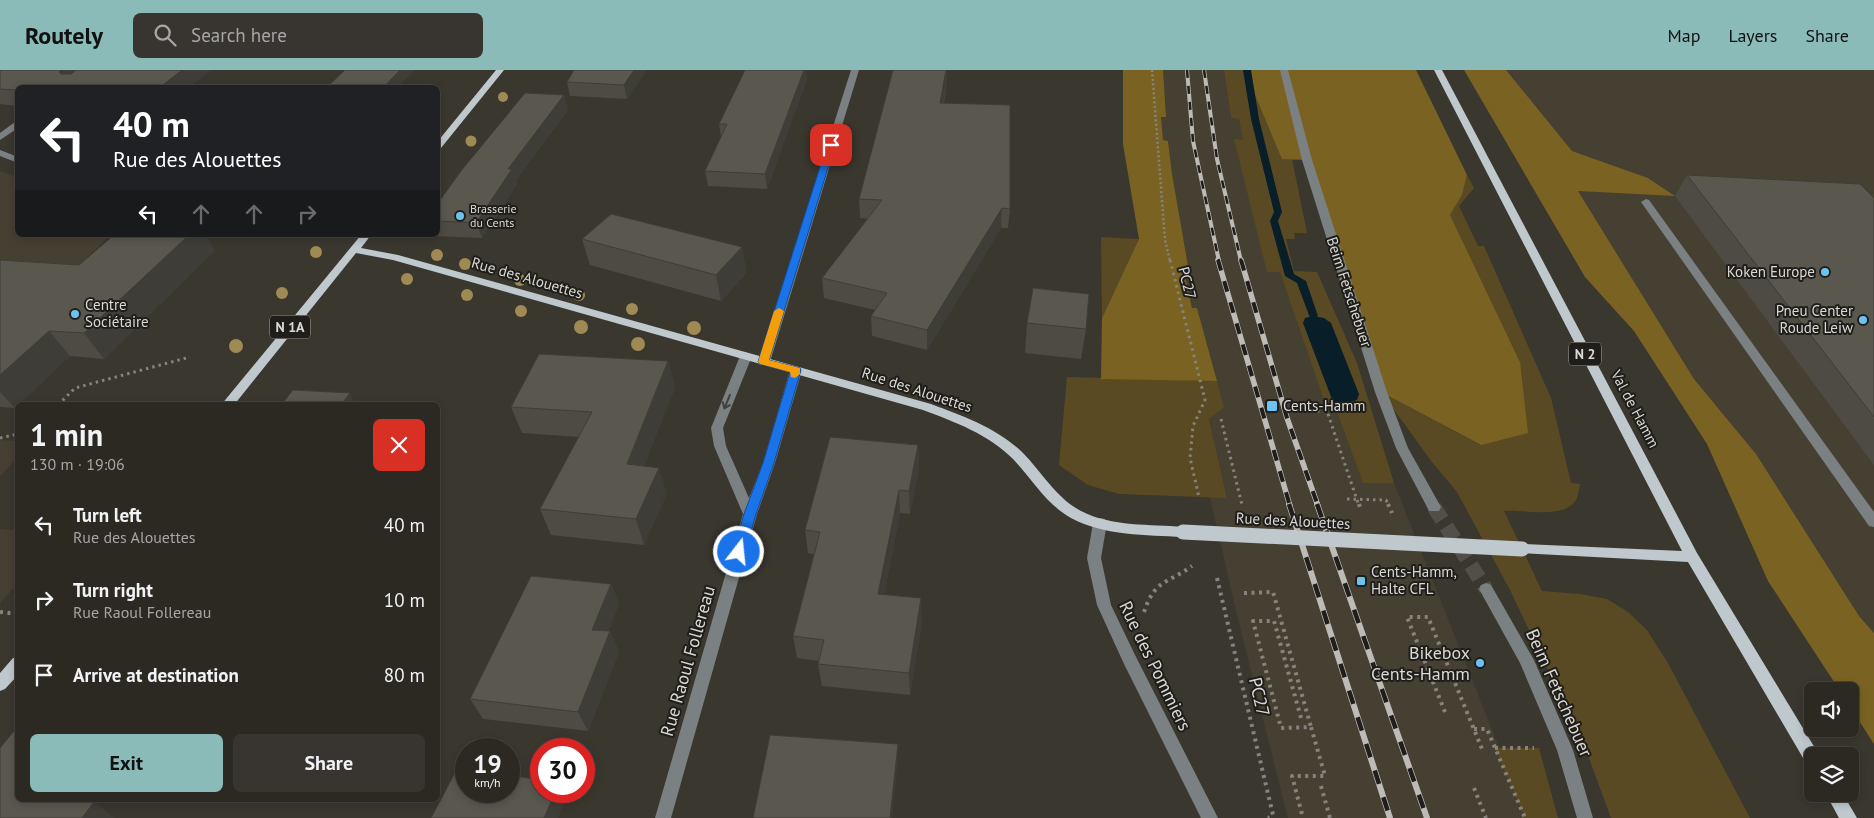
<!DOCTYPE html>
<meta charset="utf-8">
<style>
:root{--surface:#2c2923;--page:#383530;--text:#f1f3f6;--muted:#a6a6a6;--line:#484541;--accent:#8bbbb9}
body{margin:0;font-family:"PT Sans",sans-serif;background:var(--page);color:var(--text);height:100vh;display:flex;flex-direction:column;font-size:19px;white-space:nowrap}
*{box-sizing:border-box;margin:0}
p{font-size:16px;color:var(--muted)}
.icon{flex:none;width:28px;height:28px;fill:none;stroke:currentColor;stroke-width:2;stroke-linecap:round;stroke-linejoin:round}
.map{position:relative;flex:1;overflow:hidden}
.sheet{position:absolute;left:15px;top:332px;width:425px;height:400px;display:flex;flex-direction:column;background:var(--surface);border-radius:8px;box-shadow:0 2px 8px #0003,0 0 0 1px var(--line)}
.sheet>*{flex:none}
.guide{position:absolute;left:15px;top:15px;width:425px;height:152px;border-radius:8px;box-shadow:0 2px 8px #0003,0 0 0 1px var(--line);background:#202124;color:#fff;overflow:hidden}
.controls{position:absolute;left:1804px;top:612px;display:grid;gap:10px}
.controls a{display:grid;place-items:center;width:55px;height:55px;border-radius:8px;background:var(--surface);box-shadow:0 2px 8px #0003,0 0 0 1px var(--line);font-size:25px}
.speed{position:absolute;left:455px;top:668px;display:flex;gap:10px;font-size:25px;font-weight:700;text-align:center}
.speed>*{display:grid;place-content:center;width:65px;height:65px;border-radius:50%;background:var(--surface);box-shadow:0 2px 8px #0003,0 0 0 1px var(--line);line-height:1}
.speed small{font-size:12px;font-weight:400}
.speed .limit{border:8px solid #d22;background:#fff;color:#111}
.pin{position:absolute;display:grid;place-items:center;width:42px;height:42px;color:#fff;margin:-21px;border-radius:10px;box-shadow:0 2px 8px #0006}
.me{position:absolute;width:55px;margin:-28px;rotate:16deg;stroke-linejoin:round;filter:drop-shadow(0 0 4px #0008)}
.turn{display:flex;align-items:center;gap:18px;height:105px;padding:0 15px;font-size:22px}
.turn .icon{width:65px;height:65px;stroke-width:2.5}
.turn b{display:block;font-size:35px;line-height:42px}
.lanes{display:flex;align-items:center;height:48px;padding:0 15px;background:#0003;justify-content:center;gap:25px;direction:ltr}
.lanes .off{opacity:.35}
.round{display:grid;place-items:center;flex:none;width:52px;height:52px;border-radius:8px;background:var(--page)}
.summary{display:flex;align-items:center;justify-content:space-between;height:85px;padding:0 15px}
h1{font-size:30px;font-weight:700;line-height:38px}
.primary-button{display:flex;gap:10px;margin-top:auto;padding:10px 15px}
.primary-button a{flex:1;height:58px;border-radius:8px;background:var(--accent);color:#111;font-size:20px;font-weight:700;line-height:58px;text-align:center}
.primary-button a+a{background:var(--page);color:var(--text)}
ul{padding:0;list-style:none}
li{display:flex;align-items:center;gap:15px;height:75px;padding:0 15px}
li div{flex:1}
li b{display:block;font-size:19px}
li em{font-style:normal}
header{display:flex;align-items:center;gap:30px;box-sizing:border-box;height:70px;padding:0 25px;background:var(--accent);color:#111}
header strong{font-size:24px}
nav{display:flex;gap:28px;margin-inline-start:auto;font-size:18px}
.search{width:350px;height:45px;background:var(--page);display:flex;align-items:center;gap:12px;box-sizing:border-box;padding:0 18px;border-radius:8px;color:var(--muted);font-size:19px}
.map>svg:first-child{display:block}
</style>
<header>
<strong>Routely</strong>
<div class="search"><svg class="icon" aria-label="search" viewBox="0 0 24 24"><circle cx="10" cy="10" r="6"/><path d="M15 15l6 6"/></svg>Search here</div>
<nav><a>Map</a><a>Layers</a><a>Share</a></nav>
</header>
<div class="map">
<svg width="1874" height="748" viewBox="0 0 1874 748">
<rect width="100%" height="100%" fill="#3a372f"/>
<path fill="#464032" d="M 1163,0 L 1224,0 L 1231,48 L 1239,49 L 1243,70 L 1235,70 L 1326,335 L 1335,336 L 1363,412 L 1394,413 L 1527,748 L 1288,748 L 1235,536 L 1210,427 L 1227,427 L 1209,349 L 1224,336 L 1197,238 L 1192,238 L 1184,202 L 1188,202 L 1172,104 L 1168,71 L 1163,70 L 1161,47 L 1166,47 Z
M 1506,0 L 1874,0 L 1874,563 L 1859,546 L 1756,384 L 1694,309 L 1578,121 L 1674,125 L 1648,108 L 1572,81 Z
M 0,101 L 17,107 L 18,165 L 110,165 L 57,217 L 0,214 Z
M 0,370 L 17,371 L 18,387 L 0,406 Z
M 0,459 L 17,460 L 18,513 L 0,533 Z"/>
<path fill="#5a4a23" d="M 1224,0 L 1247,0 L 1249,11 L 1282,88 L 1292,89 L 1307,163 L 1294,163 L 1295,169 L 1286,169 L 1294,201 L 1317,202 L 1357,293 L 1394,413 L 1363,413 L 1335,336 L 1326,336 L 1280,202 L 1267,202 L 1234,69 L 1243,70 L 1239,49 L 1231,48 Z
M 1467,105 L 1474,118 L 1459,136 L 1478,176 L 1484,176 L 1551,328 L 1571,413 L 1580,414 C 1579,419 1578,426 1576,430 C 1563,450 1524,439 1504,441 L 1542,521 L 1580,524 L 1607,529 L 1628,542 L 1647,560 L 1669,595 L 1750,748 L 1611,748 L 1586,680 L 1510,520 L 1457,422 L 1432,392 L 1381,322 L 1480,375 L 1520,292 L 1450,145 L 1462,125 Z
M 1101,167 L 1139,169 L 1102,248 Z
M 1067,307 L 1217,311 L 1224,337 L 1209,349 L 1227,428 L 1119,424 L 1088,415 L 1059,395 Z
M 1495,678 L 1539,678 L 1558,748 L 1525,748 Z"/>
<path fill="#7a6322" d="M 1123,0 L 1163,0 L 1166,47 L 1161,47 L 1163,70 L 1168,71 L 1172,104 L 1189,202 L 1184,202 L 1192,238 L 1197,238 L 1217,311 L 1101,309 L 1102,248 L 1139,169 L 1123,74 Z
M 1247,0 L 1416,0 L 1467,105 L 1462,125 L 1450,145 L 1520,292 L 1528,363 L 1481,375 L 1381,322 L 1307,90 L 1282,89 L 1249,11 Z
M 1464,0 L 1506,0 L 1572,81 L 1648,108 L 1675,126 L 1578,121 L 1694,309 L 1756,384 L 1859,546 L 1874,563 L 1874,674 L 1850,637 L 1850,621 L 1840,621 L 1768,511 L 1707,374 L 1634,261 L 1585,207 Z"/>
<path fill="#081e29" d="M 1313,246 L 1324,248 L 1331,253 L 1359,324 L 1357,330 L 1350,332 L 1333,332 L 1303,253 L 1305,248 Z"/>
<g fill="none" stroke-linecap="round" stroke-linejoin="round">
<path fill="#081e29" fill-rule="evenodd" d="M 1243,0 L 1251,0 L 1259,49 L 1282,142 L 1278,151 L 1294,204 L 1306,211 L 1318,246 L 1316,248 L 1310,248 L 1297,213 L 1285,206 L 1270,151 L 1274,142 L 1251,49 Z"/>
<path stroke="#524f48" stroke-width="15" stroke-dasharray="15 8" stroke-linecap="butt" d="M 1434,437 L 1486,519"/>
<path stroke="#86837d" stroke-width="2.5" stroke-dasharray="2 2.5" stroke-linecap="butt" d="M 1152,0 L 1165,170 L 1170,191"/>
<path stroke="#86837d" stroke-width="3" stroke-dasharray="2.5 4" stroke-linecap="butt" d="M 1170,190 L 1205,330 L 1193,356 L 1190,388 L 1199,427
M 58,335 L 75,318 L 190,287
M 1317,341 L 1327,341 L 1359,436
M 1221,349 L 1242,435
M 0,368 L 18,364
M 1347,429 L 1386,430 L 1389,436"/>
<path stroke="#86837d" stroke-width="4" stroke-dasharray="3 4.5" stroke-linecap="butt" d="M 1359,434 L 1361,441
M 1388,434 L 1392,443
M 1217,508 L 1273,745 L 1268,748
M 1244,523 L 1273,522 L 1311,657
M 0,542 L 18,544
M 1144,542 C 1155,509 1167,514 1192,496
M 1445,642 L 1407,547 L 1428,547 L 1482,679
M 1301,648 L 1274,551 L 1253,551 L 1281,658 L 1311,657 L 1325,706 L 1292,706 L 1303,748
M 1474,659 L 1487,659 L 1525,748
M 1495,678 L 1534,678
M 1321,716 L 1330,748
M 1474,718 L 1486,748"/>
<path fill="#7b8082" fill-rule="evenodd" d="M 851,0 L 859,0 L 770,292 L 768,295 L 760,295 L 758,292 Z
M 1280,0 L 1288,0 L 1312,90 L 1387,322 L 1408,378 L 1441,437 L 1439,441 L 1429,441 L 1427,437 L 1396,378 L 1375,322 L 1302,90 Z
M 15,52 L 18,52 L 18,58 L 0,70 L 0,63 Z
M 0,80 L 18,87 L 18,93 L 0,86 Z
M 1646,129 L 1649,130 L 1874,442 L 1874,457 L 1869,456 L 1641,132 Z
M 746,282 L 752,286 L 723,358 L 726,376 L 749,428 L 763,393 L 790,300 L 796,296 L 802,300 L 775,393 L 757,444 L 671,748 L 655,748 L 743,444 L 714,376 L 711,358 L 740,286 Z
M 1100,448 L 1105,449 L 1107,453 L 1101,488 L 1111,535 L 1135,585 L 1218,748 L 1201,748 L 1124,594 L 1097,535 L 1087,488 L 1093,453 L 1095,449 Z
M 1486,513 L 1491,515 L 1534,590 L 1573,680 L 1593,748 L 1577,748 L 1557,680 L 1520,593 L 1479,519 L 1481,515 Z"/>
<path fill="#bfc8cd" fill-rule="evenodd" d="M 496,0 L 504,0 L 441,78 L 438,79 L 438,71 Z
M 1434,0 L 1442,0 L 1697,483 L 1818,683 L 1819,686 L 1812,686 L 1812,695 L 1806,693 L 1688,492 L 1517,483 L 1515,479 L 1517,475 L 1522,474 L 1682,481 Z
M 361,165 L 371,165 L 361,178 L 398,185 L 931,334 C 963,346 997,358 1022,382 C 1042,402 1056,428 1081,441 C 1112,457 1150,454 1183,457 L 1188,458 L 1190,462 L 1188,466 L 1183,467 C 1146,465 1105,466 1071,448 C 1046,434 1032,409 1013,389 C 988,364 955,352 923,340 L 393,190 L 356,183 L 234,335 L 221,335 Z
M 18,587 L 18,605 L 5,619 L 0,621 L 0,603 L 13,588 Z
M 1826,724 L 1843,724 L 1857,748 L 1839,748 Z"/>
<defs>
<path id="rail-far2" d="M 1187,0 L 1193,71 L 1219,191
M 1204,0 L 1217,89 L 1241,191"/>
<path id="rail-far1" d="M 1218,190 L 1290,436
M 1241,190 L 1287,348 L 1318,436"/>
<path id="rail" d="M 1289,434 L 1390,748
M 1317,434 L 1427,748"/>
</defs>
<use href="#rail-far2" stroke="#bdbbb6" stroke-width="4"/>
<use href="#rail-far1" stroke="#bdbbb6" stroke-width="5.5"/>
<use href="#rail" stroke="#bdbbb6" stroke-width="6"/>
<use href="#rail-far2" stroke="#1f1e1b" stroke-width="2.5" stroke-dasharray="8" stroke-linecap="butt"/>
<use href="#rail-far1" stroke="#1f1e1b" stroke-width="4" stroke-dasharray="11" stroke-linecap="butt"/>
<use href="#rail" stroke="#1f1e1b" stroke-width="4.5" stroke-dasharray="14" stroke-linecap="butt"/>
<path stroke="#bfc8cd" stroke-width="15" d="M 1183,462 L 1522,479"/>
</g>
<g fill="#9f8a54">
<circle cx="503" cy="27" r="5"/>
<circle cx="471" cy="71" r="5.5"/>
<circle cx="316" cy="182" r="6"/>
<circle cx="437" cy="185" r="6"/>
<circle cx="465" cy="194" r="6"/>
<circle cx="407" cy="209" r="6"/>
<circle cx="520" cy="210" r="6"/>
<circle cx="282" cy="223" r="6"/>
<circle cx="467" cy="225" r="6"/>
<circle cx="579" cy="225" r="6"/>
<circle cx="632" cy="239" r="6"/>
<circle cx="521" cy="241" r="6"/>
<circle cx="581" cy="257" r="7"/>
<circle cx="694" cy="258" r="7"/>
<circle cx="638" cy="274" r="7"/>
<circle cx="236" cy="276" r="7"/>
</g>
<path fill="#4d4b44" d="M 0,0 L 18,18 L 18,36 L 0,34 Z
M 574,0 L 647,0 L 627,29 L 570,26 L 567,12 Z
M 807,9 L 767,119 L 708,116 L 705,101 L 721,67 L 719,54 Z
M 947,11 L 944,33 L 1010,139 L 1008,158 L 1001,158 L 927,280 L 872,266 L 871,246 L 875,240 L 824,228 L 822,208 L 868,149 L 860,148 L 859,129 Z
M 564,25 L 568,40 L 516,110 L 517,114 L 482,168 L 431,166 L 430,165 L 438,165 L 438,133 Z
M 1687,105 L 1874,128 L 1874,395 L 1675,126 Z
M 582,169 L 742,177 L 746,203 L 721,231 L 590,195 Z
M 215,180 L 104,289 L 70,286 L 15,338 L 0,337 L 0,190 L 79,195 Z
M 1027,253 L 1086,259 L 1081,289 L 1025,283 Z
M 668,291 L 675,317 L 644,396 L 667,423 L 644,475 L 551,465 L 540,439 L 579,367 L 522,363 L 511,337 Z
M 918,375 L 919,398 L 910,444 L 900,443 L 884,525 L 922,550 L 910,625 L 822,616 L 818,594 L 819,591 L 797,588 L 793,566 L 814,484 L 808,483 L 805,460 Z
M 611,514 L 619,534 L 608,561 L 610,561 L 619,582 L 588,661 L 483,649 L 470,629 Z"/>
<path fill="#3f3d37" d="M 61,0 L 94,0 L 70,18 L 59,2 Z
M 182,0 L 211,0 L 189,18 L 159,18 Z
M 400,0 L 415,0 L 397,18 L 383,18 Z
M 634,0 L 647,0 L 627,29 L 624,15 Z
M 801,0 L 806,0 L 807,9 L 767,119 L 765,104 Z
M 946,0 L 947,0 L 947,11 L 940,51 L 940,33 Z
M 564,25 L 568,40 L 516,110 L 517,114 L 482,168 L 476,153 L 508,99 Z
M 1002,138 L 1001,158 L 927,280 L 927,260 Z
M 189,165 L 206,165 L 215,180 L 104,289 L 84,263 Z
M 742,177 L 746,203 L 721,231 L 716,205 Z
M 49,261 L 70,286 L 15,338 L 0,322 L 0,305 Z
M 668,291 L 675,317 L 635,420 L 627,394 Z
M 350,323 L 356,335 L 341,335 Z
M 918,375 L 919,398 L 910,444 L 909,421 Z
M 659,398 L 667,423 L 644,475 L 636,449 Z
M 899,420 L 900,443 L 880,546 L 878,524 Z
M 611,514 L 619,534 L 601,580 L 592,560 Z
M 921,528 L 922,550 L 910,625 L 909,603 Z
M 610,561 L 619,582 L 588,661 L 578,642 Z
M 898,674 L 898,688 L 892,748 L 890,748 Z
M 556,721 L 565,721 L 567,726 L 558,748 L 544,748 Z
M 60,730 L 95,730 L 83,747 Z
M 94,732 L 115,748 L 82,748 Z"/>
<path fill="#5a574f" stroke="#3f3d37" d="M 0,0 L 61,0 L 59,2 L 61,4 L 71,4 L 76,0 L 182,0 L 159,18 L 18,18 L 18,20 L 0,19 Z
M 345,0 L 400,0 L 383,18 L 326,18 Z
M 574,0 L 634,0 L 624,15 L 567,12 Z
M 745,0 L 804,0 L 765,104 L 705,101 L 727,54 L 719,54 Z
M 893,0 L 946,0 L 940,33 L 1010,35 L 1010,139 L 1002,138 L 927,260 L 871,246 L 887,223 L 822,208 L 882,130 L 859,129 Z
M 525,23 L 564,25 L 508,99 L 512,99 L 476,153 L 438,151 L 438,133 L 461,101 Z
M 1687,105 L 1860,114 L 1874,128 L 1874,347 Z
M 611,144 L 742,177 L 716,205 L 582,169 Z
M 114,165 L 189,165 L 84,263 L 49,261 L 0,305 L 0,190 L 79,195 Z
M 1033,218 L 1089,224 L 1086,259 L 1027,253 Z
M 539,284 L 668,291 L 627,394 L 659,398 L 636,449 L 540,439 L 592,342 L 511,337 Z
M 293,320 L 350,323 L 341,335 L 281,335 Z
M 830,367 L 918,375 L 909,421 L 899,420 L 878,524 L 921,528 L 909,603 L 818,594 L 824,570 L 793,566 L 820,462 L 805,460 Z
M 531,506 L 611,514 L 592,560 L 610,561 L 578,642 L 470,629 Z
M 18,656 L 18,730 L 72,730 L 94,732 L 82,748 L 0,748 L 0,678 Z
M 770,665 L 898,674 L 890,748 L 753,748 Z
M 458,697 L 466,698 L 466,721 L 509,721 L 509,705 L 541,710 L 541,721 L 556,721 L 544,748 L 431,748 Z"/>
<defs><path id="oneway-shaft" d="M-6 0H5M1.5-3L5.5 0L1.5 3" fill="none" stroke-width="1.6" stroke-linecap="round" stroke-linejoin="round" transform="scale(1.25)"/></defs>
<use stroke="#3f403f" href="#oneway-shaft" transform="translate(727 332) rotate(112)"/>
<path fill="#1a73e8" stroke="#114b97" d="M 831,73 L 835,75 L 769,290 L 800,298 L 801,300 L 774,393 L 756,444 L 745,482 L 743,485 L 735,485 L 733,482 L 744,444 L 763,393 L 790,302 L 760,294 L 758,292 L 827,75 Z"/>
<path fill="#f59e0b" d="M 779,238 L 784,241 L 769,290 L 800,298 L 800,304 L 795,308 L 791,307 L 790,302 L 760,294 L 758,292 L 774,241 Z"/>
<g fill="#6bc3f2" stroke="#1f1e1b" stroke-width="2">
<circle cx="460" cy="146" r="5"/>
<circle cx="1825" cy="202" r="5"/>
<circle cx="75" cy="244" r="5"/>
<circle cx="1863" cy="250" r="5"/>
<rect x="1266" y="330" width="12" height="12" rx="2.5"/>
<rect x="1356" y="506" width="10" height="10" rx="2.5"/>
<circle cx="1480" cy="593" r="5"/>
</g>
<g text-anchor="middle" stroke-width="4" stroke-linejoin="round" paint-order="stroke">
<g font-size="12" fill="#dbd9d5" stroke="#1f1e1b" text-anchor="start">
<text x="470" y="143">Brasserie<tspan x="470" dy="14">du Cents</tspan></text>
</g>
<g fill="#1f1e1b" stroke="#a3a19d" stroke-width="1">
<rect x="270" y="245.5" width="40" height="23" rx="4"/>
<rect x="1569" y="272.5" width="32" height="23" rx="4"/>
</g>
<g font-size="14" font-weight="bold" fill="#dbd9d5">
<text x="290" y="262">N 1A</text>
<text x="1585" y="289">N 2</text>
</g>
<g font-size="15" fill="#dbd9d5" stroke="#1f1e1b" text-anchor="start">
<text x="1815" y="207" text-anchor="end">Koken Europe</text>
<text x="85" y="240">Centre<tspan x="85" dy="17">Sociétaire</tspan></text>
<text x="1853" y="246" text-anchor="end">Pneu Center<tspan x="1853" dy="17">Roude Leiw</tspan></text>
<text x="1283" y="341">Cents-Hamm</text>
<text x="1371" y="507">Cents-Hamm,<tspan x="1371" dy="17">Halte CFL</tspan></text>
</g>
<g font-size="15" fill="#dbd9d5" stroke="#1f1e1b">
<text transform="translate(527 208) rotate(16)" y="5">Rue des Alouettes</text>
<text transform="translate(1187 213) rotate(76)" y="5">PC27</text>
<text transform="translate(1349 222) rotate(72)" y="5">Beim Fetschebuer</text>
<text transform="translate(917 320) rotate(18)" y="5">Rue des Alouettes</text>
<text transform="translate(1635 339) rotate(62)" y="5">Val de Hamm</text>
<text transform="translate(1293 451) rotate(3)" y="5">Rue des Alouettes</text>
</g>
<g font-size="18" fill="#dbd9d5" stroke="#1f1e1b" text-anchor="end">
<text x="1470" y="589">Bikebox<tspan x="1470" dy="21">Cents-Hamm</tspan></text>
</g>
<g font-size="18" fill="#dbd9d5" stroke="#1f1e1b">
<text transform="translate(688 591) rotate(-74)" y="6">Rue Raoul Follereau</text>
<text transform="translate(1155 596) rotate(64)" y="6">Rue des Pommiers</text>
<text transform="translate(1559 623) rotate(66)" y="6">Beim Fetschebuer</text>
<text transform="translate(1259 627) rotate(77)" y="6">PC27</text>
</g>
</g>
</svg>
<div class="controls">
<a><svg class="icon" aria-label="sound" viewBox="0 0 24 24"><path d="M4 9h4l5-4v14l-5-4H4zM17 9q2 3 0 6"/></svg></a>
<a><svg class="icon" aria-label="layers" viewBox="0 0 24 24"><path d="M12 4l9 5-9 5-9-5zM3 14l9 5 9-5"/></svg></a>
</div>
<div class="speed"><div>19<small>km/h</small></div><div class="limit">30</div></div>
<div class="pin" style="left:831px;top:75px;background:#d93025"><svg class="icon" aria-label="arrive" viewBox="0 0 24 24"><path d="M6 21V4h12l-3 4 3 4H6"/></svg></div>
<svg class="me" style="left:739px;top:482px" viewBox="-20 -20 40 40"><circle r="17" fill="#1a73e8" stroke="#fff" stroke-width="3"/><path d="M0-11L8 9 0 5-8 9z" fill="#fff"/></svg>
<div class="guide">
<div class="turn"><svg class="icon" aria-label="left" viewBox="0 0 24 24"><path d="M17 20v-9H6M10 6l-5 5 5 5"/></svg><div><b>40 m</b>Rue des Alouettes</div></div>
<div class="lanes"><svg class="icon" aria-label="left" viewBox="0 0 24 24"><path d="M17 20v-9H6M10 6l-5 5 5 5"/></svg><svg class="icon off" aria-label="ahead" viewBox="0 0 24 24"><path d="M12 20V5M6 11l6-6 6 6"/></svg><svg class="icon off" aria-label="ahead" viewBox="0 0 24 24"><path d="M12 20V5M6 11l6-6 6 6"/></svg><svg class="icon off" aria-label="right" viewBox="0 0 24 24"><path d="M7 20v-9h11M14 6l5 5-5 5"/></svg></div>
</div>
<section class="sheet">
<div class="summary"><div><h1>1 min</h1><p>130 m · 19:06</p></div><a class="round" style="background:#d93025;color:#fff"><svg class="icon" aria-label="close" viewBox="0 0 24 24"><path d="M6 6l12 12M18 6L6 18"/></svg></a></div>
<ul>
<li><svg class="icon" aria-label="left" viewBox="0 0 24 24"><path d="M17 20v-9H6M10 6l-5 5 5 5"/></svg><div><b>Turn left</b><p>Rue des Alouettes</p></div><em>40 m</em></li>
<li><svg class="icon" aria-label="right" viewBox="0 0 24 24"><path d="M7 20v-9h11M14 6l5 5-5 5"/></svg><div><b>Turn right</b><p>Rue Raoul Follereau</p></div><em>10 m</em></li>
<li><svg class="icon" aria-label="arrive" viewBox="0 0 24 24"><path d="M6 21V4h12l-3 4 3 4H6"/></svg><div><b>Arrive at destination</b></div><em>80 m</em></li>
</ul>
<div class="primary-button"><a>Exit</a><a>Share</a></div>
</section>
</div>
